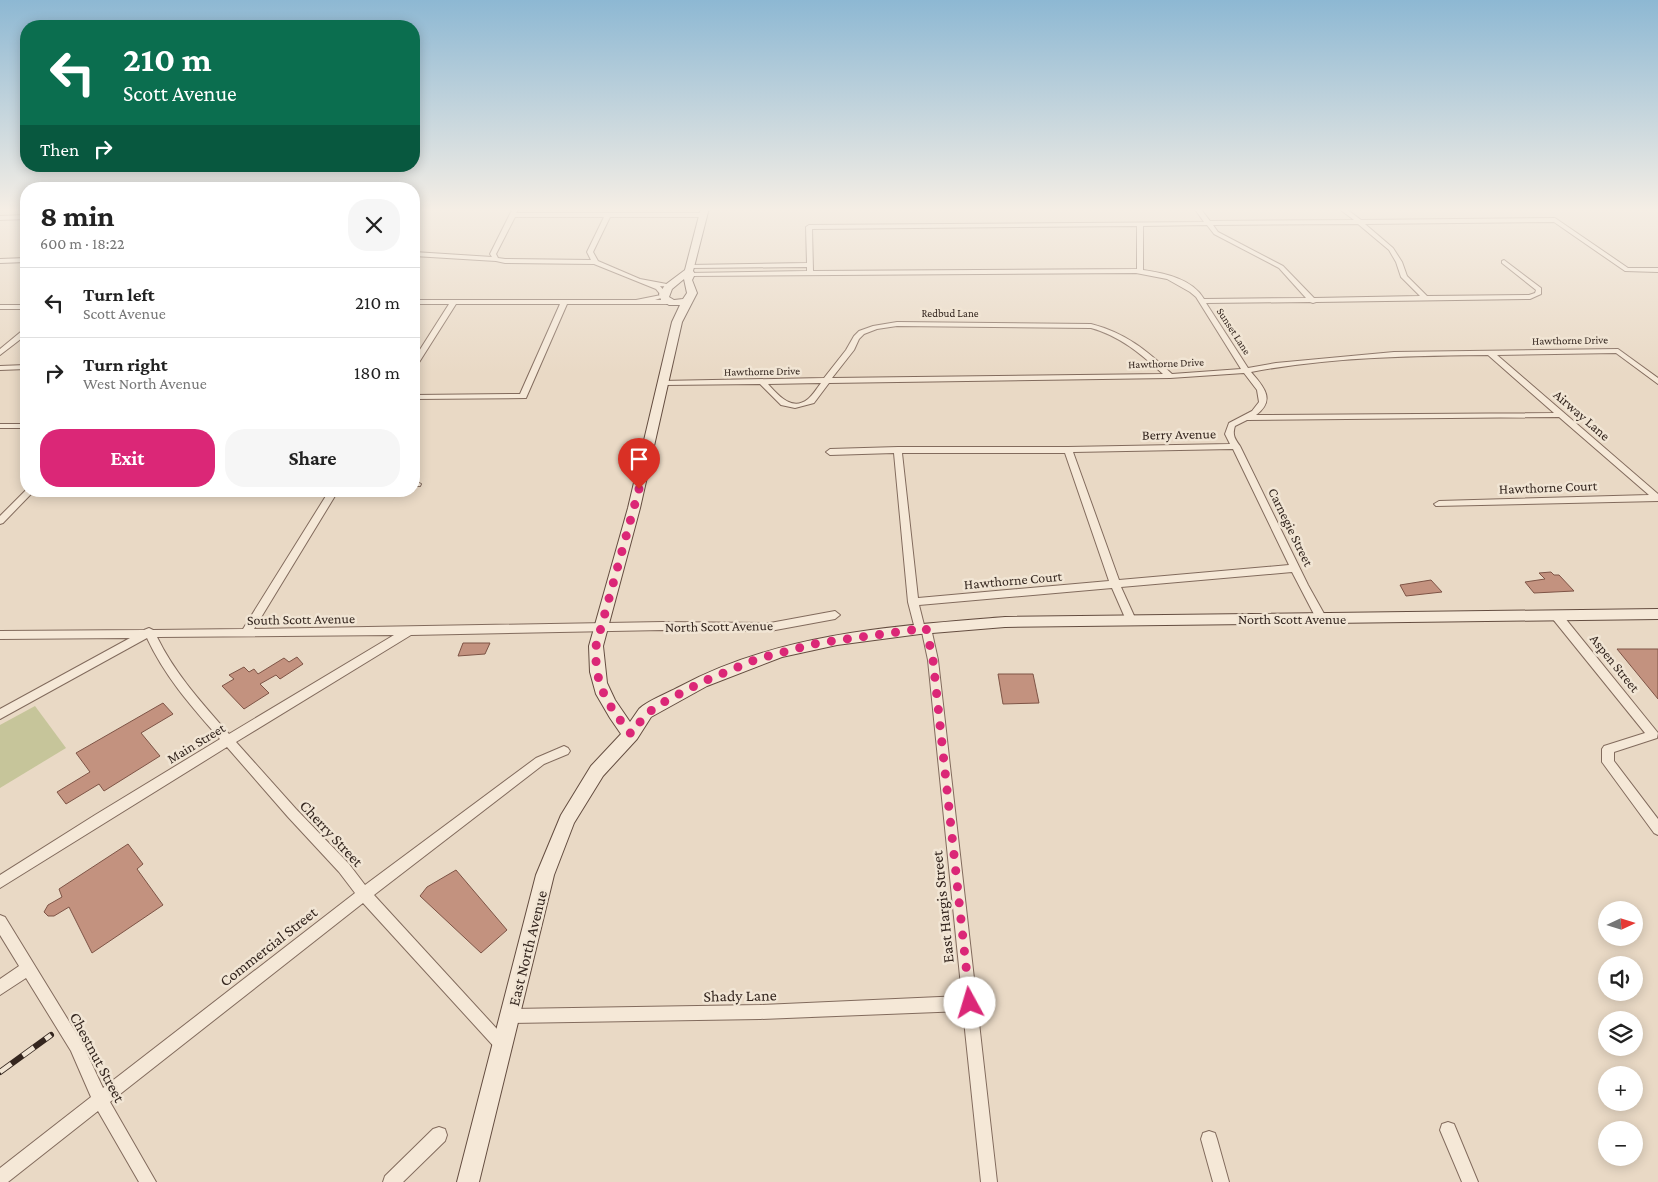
<!DOCTYPE html>
<meta charset="utf-8">
<style>
:root{--surface:#fff;--page:#f6f6f6;--text:#222;--muted:#767676;--line:#e0e0e0;--accent:#db2777}
body{margin:0;font-family:"Crimson Pro",serif;background:var(--page);color:var(--text);height:100vh;display:flex;flex-direction:column;font-size:19px;white-space:nowrap}
*{box-sizing:border-box;margin:0}
p{font-size:16px;color:var(--muted)}
.icon{flex:none;width:28px;height:28px;fill:none;stroke:currentColor;stroke-width:2;stroke-linecap:round;stroke-linejoin:round}
.map{position:relative;flex:1;overflow:hidden}
.drawer{position:absolute;left:20px;top:182px;width:400px;height:315px;display:flex;flex-direction:column;background:var(--surface);border-radius:20px;box-shadow:0 2px 12px #0003}
.drawer>*{flex:none}
.hud{position:absolute;left:20px;top:20px;width:400px;height:152px;border-radius:20px;box-shadow:0 2px 12px #0003;background:#0b6e4f;color:#fff;overflow:hidden}
.needle{width:32px;rotate:86deg}
.buttons{position:absolute;left:1598px;top:901px;display:grid;gap:10px}
.buttons a{display:grid;place-items:center;width:45px;height:45px;border-radius:50%;background:var(--surface);box-shadow:0 2px 12px #0003;font-size:25px}
.pin{position:absolute;display:grid;place-items:center;width:42px;height:42px;color:#fff;margin:-51px -21px;border-radius:50% 50% 50% 0;rotate:-45deg;box-shadow:0 0 5px #0007}
.pin .icon{rotate:45deg}
.me{position:absolute;width:55px;margin:-28px;rotate:354deg;stroke-linejoin:round;filter:drop-shadow(0 0 4px #0008)}
.turn{display:flex;align-items:center;gap:18px;height:105px;padding:0 20px;font-size:22px}
.turn .icon{width:65px;height:65px;stroke-width:2.5}
.turn b{display:block;font-size:35px;line-height:42px}
.then{display:flex;align-items:center;height:48px;padding:0 20px;background:#0003;gap:10px;font-size:19px}
.round{display:grid;place-items:center;flex:none;width:52px;height:52px;border-radius:20px;background:var(--page)}
.head{display:flex;align-items:center;justify-content:space-between;height:85px;padding:0 20px}
h1{font-size:30px;font-weight:700;line-height:38px}
.action{display:flex;gap:10px;margin-top:auto;padding:10px 20px}
.action a{flex:1;height:58px;border-radius:20px;background:var(--accent);color:#fff;font-size:20px;font-weight:700;line-height:58px;text-align:center}
.action a+a{background:var(--page);color:var(--text)}
ul{padding:0;list-style:none}
li{display:flex;align-items:center;gap:15px;height:70px;padding:0 20px;border-top:1px solid var(--line)}
li div{flex:1}
li b{display:block;font-size:19px}
li em{font-style:normal}
.map>svg:first-child{display:block}
</style>
<div class="map">
<svg width="1658" height="1182" viewBox="0 0 1658 1182">
<rect width="100%" height="100%" fill="#e9d9c5"/>
<path fill="#c6c59a" d="M 35,706 L 66,748 L 0,788 L 0,725 Z"/>
<path fill="#c3927f" stroke="#7e5446" d="M 1551,572 L 1554,575 L 1559,575 L 1574,591 L 1534,593 L 1525,582 L 1545,579 L 1539,573 Z
M 1431,580 L 1442,592 L 1406,596 L 1400,585 Z
M 463,643 L 490,643 L 485,654 L 458,656 Z
M 1617,649 L 1658,649 L 1658,699 Z
M 297,657 L 303,664 L 280,679 L 276,675 L 260,684 L 269,693 L 244,709 L 222,686 L 234,679 L 229,675 L 244,667 L 249,672 L 254,669 L 258,674 L 284,658 L 289,662 Z
M 998,674 L 1033,674 L 1039,703 L 1003,704 Z
M 163,703 L 173,714 L 141,733 L 160,756 L 104,791 L 99,784 L 66,804 L 57,792 L 90,772 L 76,753 Z
M 128,844 L 143,864 L 137,869 L 163,905 L 92,953 L 69,907 L 54,916 L 48,916 L 44,912 L 48,905 L 62,897 L 59,889 Z
M 456,870 L 507,930 L 481,953 L 420,896 L 427,887 Z"/>
<g fill="none" stroke-linecap="round" stroke-linejoin="round">
<defs>
<path id="street" d="M 513,208 L 519,208 L 516,213 L 704,213 L 707,215 L 704,217 L 610,217 L 593,252 L 598,261 L 640,279 L 672,285 L 672,287 L 660,286 L 666,293 L 667,296 L 655,300 L 668,300 L 671,302 L 668,304 L 567,304 L 526,398 L 414,399 L 414,395 L 520,394 L 560,304 L 456,304 L 418,364 L 414,366 L 414,359 L 449,304 L 414,304 L 414,300 L 636,300 L 661,295 L 656,289 L 594,264 L 505,263 L 496,261 L 414,256 L 414,252 L 492,257 L 490,254 ZM 515,217 L 604,217 L 587,252 L 591,260 L 505,259 L 498,258 L 496,254 Z
M 1194,208 L 1200,208 L 1210,221 L 1354,220 L 1338,208 L 1345,208 L 1361,220 L 1555,218 L 1628,268 L 1658,268 L 1658,272 L 1625,271 L 1554,222 L 1365,224 L 1393,248 L 1402,262 L 1407,276 L 1427,296 L 1529,295 L 1535,293 L 1536,290 L 1502,263 L 1502,261 L 1504,260 L 1541,288 L 1541,294 L 1530,299 L 1316,302 L 1313,303 L 1310,302 L 1206,303 L 1248,368 L 1276,363 L 1394,352 L 1618,349 L 1658,378 L 1658,384 L 1616,353 L 1497,355 L 1658,494 L 1658,501 L 1436,506 L 1434,504 L 1439,501 L 1649,495 L 1559,417 L 1247,420 L 1235,426 C 1232,435 1235,439 1240,446 L 1308,585 L 1327,619 L 1326,622 L 1318,622 L 1292,572 L 1121,587 L 1136,620 L 1131,624 L 1126,620 L 1112,588 L 919,605 L 924,625 L 930,625 L 931,628 L 938,660 L 997,1182 L 981,1182 L 963,1011 L 760,1019 L 511,1023 L 506,1021 L 504,1016 L 506,1011 L 511,1009 L 760,1005 L 962,996 L 928,660 L 922,632 L 916,632 L 915,629 L 908,602 L 894,453 L 830,455 L 826,452 L 830,449 L 898,447 L 1068,447 L 1230,444 L 1225,434 L 1229,423 L 1252,411 L 1259,402 L 1257,390 L 1244,373 L 1170,378 L 829,383 L 814,403 L 795,408 L 781,405 L 760,384 L 664,385 L 661,385 L 661,381 L 824,378 L 846,350 L 854,336 L 859,331 L 873,326 L 897,322 L 1091,324 C 1126,333 1146,350 1172,374 L 1241,369 L 1196,297 L 1190,292 L 1167,279 L 1136,273 L 691,276 L 689,275 L 689,273 L 807,271 L 807,267 L 691,268 L 689,267 L 689,265 L 807,263 L 806,227 L 809,225 L 1204,222 ZM 1358,224 L 1389,250 L 1396,262 L 1401,277 L 1420,296 L 1314,298 L 1283,266 L 1218,232 L 1213,225 ZM 1207,225 L 1214,234 L 1279,268 L 1306,298 L 1204,299 C 1193,279 1164,273 1143,270 L 1143,226 ZM 1137,226 L 1137,269 L 813,271 L 812,229 ZM 897,326 L 1091,328 C 1120,336 1141,354 1163,374 L 832,378 L 854,350 L 859,339 L 864,334 L 877,329 ZM 1488,355 L 1554,413 L 1256,415 C 1276,400 1264,387 1251,372 C 1329,357 1409,356 1488,355 ZM 821,383 C 817,388 813,395 808,399 C 792,412 778,395 768,384 ZM 1233,449 L 1289,565 L 1119,580 L 1073,452 ZM 902,453 L 1065,453 L 1109,581 L 918,598 Z
M 26,215 L 26,219 L 0,220 L 0,216 Z
M 26,258 L 26,262 L 0,263 L 0,259 Z
M 0,305 L 26,305 L 26,309 L 0,309 Z
M 23,330 L 26,330 L 26,335 L 0,355 L 0,349 Z
M 26,365 L 26,369 L 0,370 L 0,366 Z
M 0,424 L 26,424 L 26,428 L 0,428 Z
M 414,480 L 421,484 L 420,486 L 414,486 Z
M 26,490 L 26,491 L 34,491 L 3,523 L 0,524 L 0,516 Z
M 329,491 L 338,491 L 254,629 L 663,622 L 770,623 L 835,611 L 840,615 L 835,619 L 770,631 L 663,630 L 411,635 L 236,742 L 296,809 L 349,864 L 365,885 L 536,758 L 564,746 L 568,748 L 570,751 L 568,754 L 544,764 L 374,895 L 508,1041 L 511,1046 L 508,1051 L 503,1054 L 498,1051 L 363,903 L 110,1102 L 156,1182 L 139,1182 L 98,1111 L 8,1182 L 0,1182 L 0,1168 L 91,1097 L 71,1051 L 26,978 L 0,995 L 0,979 L 19,966 L 0,935 L 0,915 L 5,917 L 81,1041 L 103,1088 L 355,893 L 339,872 L 288,817 L 227,747 L 0,888 L 0,875 L 95,815 L 220,739 C 192,707 165,677 147,638 L 0,719 L 0,709 L 130,638 L 0,639 L 0,631 L 144,630 L 149,628 L 153,630 L 243,629 ZM 394,635 L 229,734 C 202,703 175,674 157,637 Z
M 1556,611 L 1560,612 L 1658,733 L 1657,738 L 1614,752 L 1614,761 L 1658,819 L 1658,835 L 1654,833 L 1602,762 L 1602,749 L 1604,746 L 1645,733 L 1552,618 L 1551,615 Z
M 1448,1122 L 1454,1124 L 1478,1182 L 1462,1182 L 1440,1130 L 1442,1124 Z
M 439,1127 L 445,1129 L 447,1135 L 445,1141 L 403,1182 L 383,1182 L 385,1176 L 433,1129 Z
M 1209,1131 L 1215,1133 L 1217,1139 L 1229,1182 L 1213,1182 L 1201,1139 L 1203,1133 Z"/>
<path id="secondary" d="M 701,208 L 709,208 L 693,271 L 695,274 L 692,280 L 697,293 L 682,322 L 640,508 L 603,646 L 607,683 L 615,700 L 630,722 C 633,718 636,713 639,709 C 647,701 668,693 679,687 C 779,633 894,626 1005,617 L 1658,609 L 1658,619 L 1005,627 L 920,634 L 837,645 L 782,657 L 707,686 L 651,717 L 637,739 L 603,776 L 574,823 L 554,875 L 479,1182 L 457,1182 L 536,875 L 561,815 L 591,766 L 621,734 L 610,718 L 596,694 L 590,672 L 589,646 L 628,508 L 672,322 L 680,305 L 669,305 L 661,300 L 659,294 L 665,285 L 685,270 ZM 684,279 L 687,293 L 683,299 L 674,300 L 669,297 L 672,289 Z"/>
</defs>
<use href="#street" stroke="#826b5d" stroke-width="2"/>
<use href="#secondary" stroke="#644d40" stroke-width="2"/>
<use href="#street" fill="#f5e8d7" fill-rule="evenodd"/>
<use href="#secondary" fill="#f5e8d7" fill-rule="evenodd"/>
<defs>
<path id="rail" d="M 0,1072 L 51,1035"/>
</defs>
<use href="#rail" stroke="#34261f" stroke-width="6"/>
<use href="#rail" stroke="#f1e5d4" stroke-width="4.5" stroke-dasharray="14" stroke-linecap="butt"/>
</g>
<linearGradient id="sky" x2="0" y2="1"><stop stop-color="#8db8d3"/><stop offset="0.56" stop-color="#f5eee5"/><stop offset="1" stop-color="#f5eee5" stop-opacity="0"/></linearGradient>
<rect width="1658" height="374" fill="url(#sky)"/>
<g fill="none" stroke-linecap="round" stroke-linejoin="round">
<path stroke="#db2777" stroke-width="9" stroke-dasharray="0 16.2" d="M 639,489 L 596,646 C 594,685 607,704 631,734 L 646,714 L 664,702 L 702,682 L 757,659 L 818,643 L 926,628 L 933,660 L 970,1003"/>
</g>
<g text-anchor="middle" stroke-width="5" stroke-linejoin="round" paint-order="stroke">
<g font-size="11" fill="#34261f" stroke="#f1e5d4">
<text x="950" y="317">Redbud Lane</text>
<text transform="translate(1234 331) rotate(57)" y="4">Sunset Lane</text>
<text transform="translate(1570 340) rotate(-1)" y="4">Hawthorne Drive</text>
<text transform="translate(1166 363) rotate(-2)" y="4">Hawthorne Drive</text>
<text transform="translate(762 371) rotate(-1)" y="4">Hawthorne Drive</text>
</g>
<g font-size="14" fill="#34261f" stroke="#f1e5d4">
<text transform="translate(1582 415) rotate(41)" y="5">Airway Lane</text>
<text transform="translate(1179 434) rotate(-1)" y="5">Berry Avenue</text>
<text transform="translate(1548 487) rotate(-2)" y="5">Hawthorne Court</text>
<text transform="translate(1291 527) rotate(64)" y="5">Carnegie Street</text>
<text transform="translate(1013 580) rotate(-5)" y="5">Hawthorne Court</text>
<text transform="translate(301 619) rotate(-1)" y="5">South Scott Avenue</text>
<text x="1292" y="624">North Scott Avenue</text>
<text transform="translate(719 626) rotate(-1)" y="5">North Scott Avenue</text>
<text transform="translate(1615 663) rotate(51)" y="5">Aspen Street</text>
<text transform="translate(196 743) rotate(-31)" y="5">Main Street</text>
</g>
<g font-size="16" fill="#34261f" stroke="#f1e5d4">
<text transform="translate(332 833) rotate(47)" y="6">Cherry Street</text>
<text transform="translate(942 907) rotate(-96)" y="6">East Hargis Street</text>
<text transform="translate(268 946) rotate(-38)" y="6">Commercial Street</text>
<text transform="translate(527 948) rotate(-76)" y="6">East North Avenue</text>
<text transform="translate(740 995) rotate(-1)" y="6">Shady Lane</text>
<text transform="translate(98 1057) rotate(62)" y="6">Chestnut Street</text>
</g>
</g>
</svg>
<div class="buttons">
<a><svg class="needle" viewBox="-14 -14 28 28"><path d="M0-13l5 13h-10z" fill="#e53935"/><path d="M0 13l5-13h-10z" fill="#767676"/></svg></a>
<a><svg class="icon" aria-label="sound" viewBox="0 0 24 24"><path d="M4 9h4l5-4v14l-5-4H4zM17 9q2 3 0 6"/></svg></a>
<a><svg class="icon" aria-label="layers" viewBox="0 0 24 24"><path d="M12 4l9 5-9 5-9-5zM3 14l9 5 9-5"/></svg></a>
<a>+</a>
<a>−</a>
</div>
<div class="pin" style="left:639px;top:489px;background:#d93025"><svg class="icon" aria-label="arrive" viewBox="0 0 24 24"><path d="M6 21V4h12l-3 4 3 4H6"/></svg></div>
<svg class="me" style="left:970px;top:1003px" viewBox="-20 -20 40 40"><circle r="19" fill="#fff"/><path d="M0-13L10 11 0 6-10 11z" fill="#db2777"/></svg>
<div class="hud">
<div class="turn"><svg class="icon" aria-label="left" viewBox="0 0 24 24"><path d="M17 20v-9H6M10 6l-5 5 5 5"/></svg><div><b>210 m</b>Scott Avenue</div></div>
<div class="then">Then<svg class="icon" aria-label="right" viewBox="0 0 24 24"><path d="M7 20v-9h11M14 6l5 5-5 5"/></svg></div>
</div>
<section class="drawer">
<div class="head"><div><h1>8 min</h1><p>600 m · 18:22</p></div><a class="round"><svg class="icon" aria-label="close" viewBox="0 0 24 24"><path d="M6 6l12 12M18 6L6 18"/></svg></a></div>
<ul>
<li><svg class="icon" aria-label="left" viewBox="0 0 24 24"><path d="M17 20v-9H6M10 6l-5 5 5 5"/></svg><div><b>Turn left</b><p>Scott Avenue</p></div><em>210 m</em></li>
<li><svg class="icon" aria-label="right" viewBox="0 0 24 24"><path d="M7 20v-9h11M14 6l5 5-5 5"/></svg><div><b>Turn right</b><p>West North Avenue</p></div><em>180 m</em></li>
</ul>
<div class="action"><a>Exit</a><a>Share</a></div>
</section>
</div>
